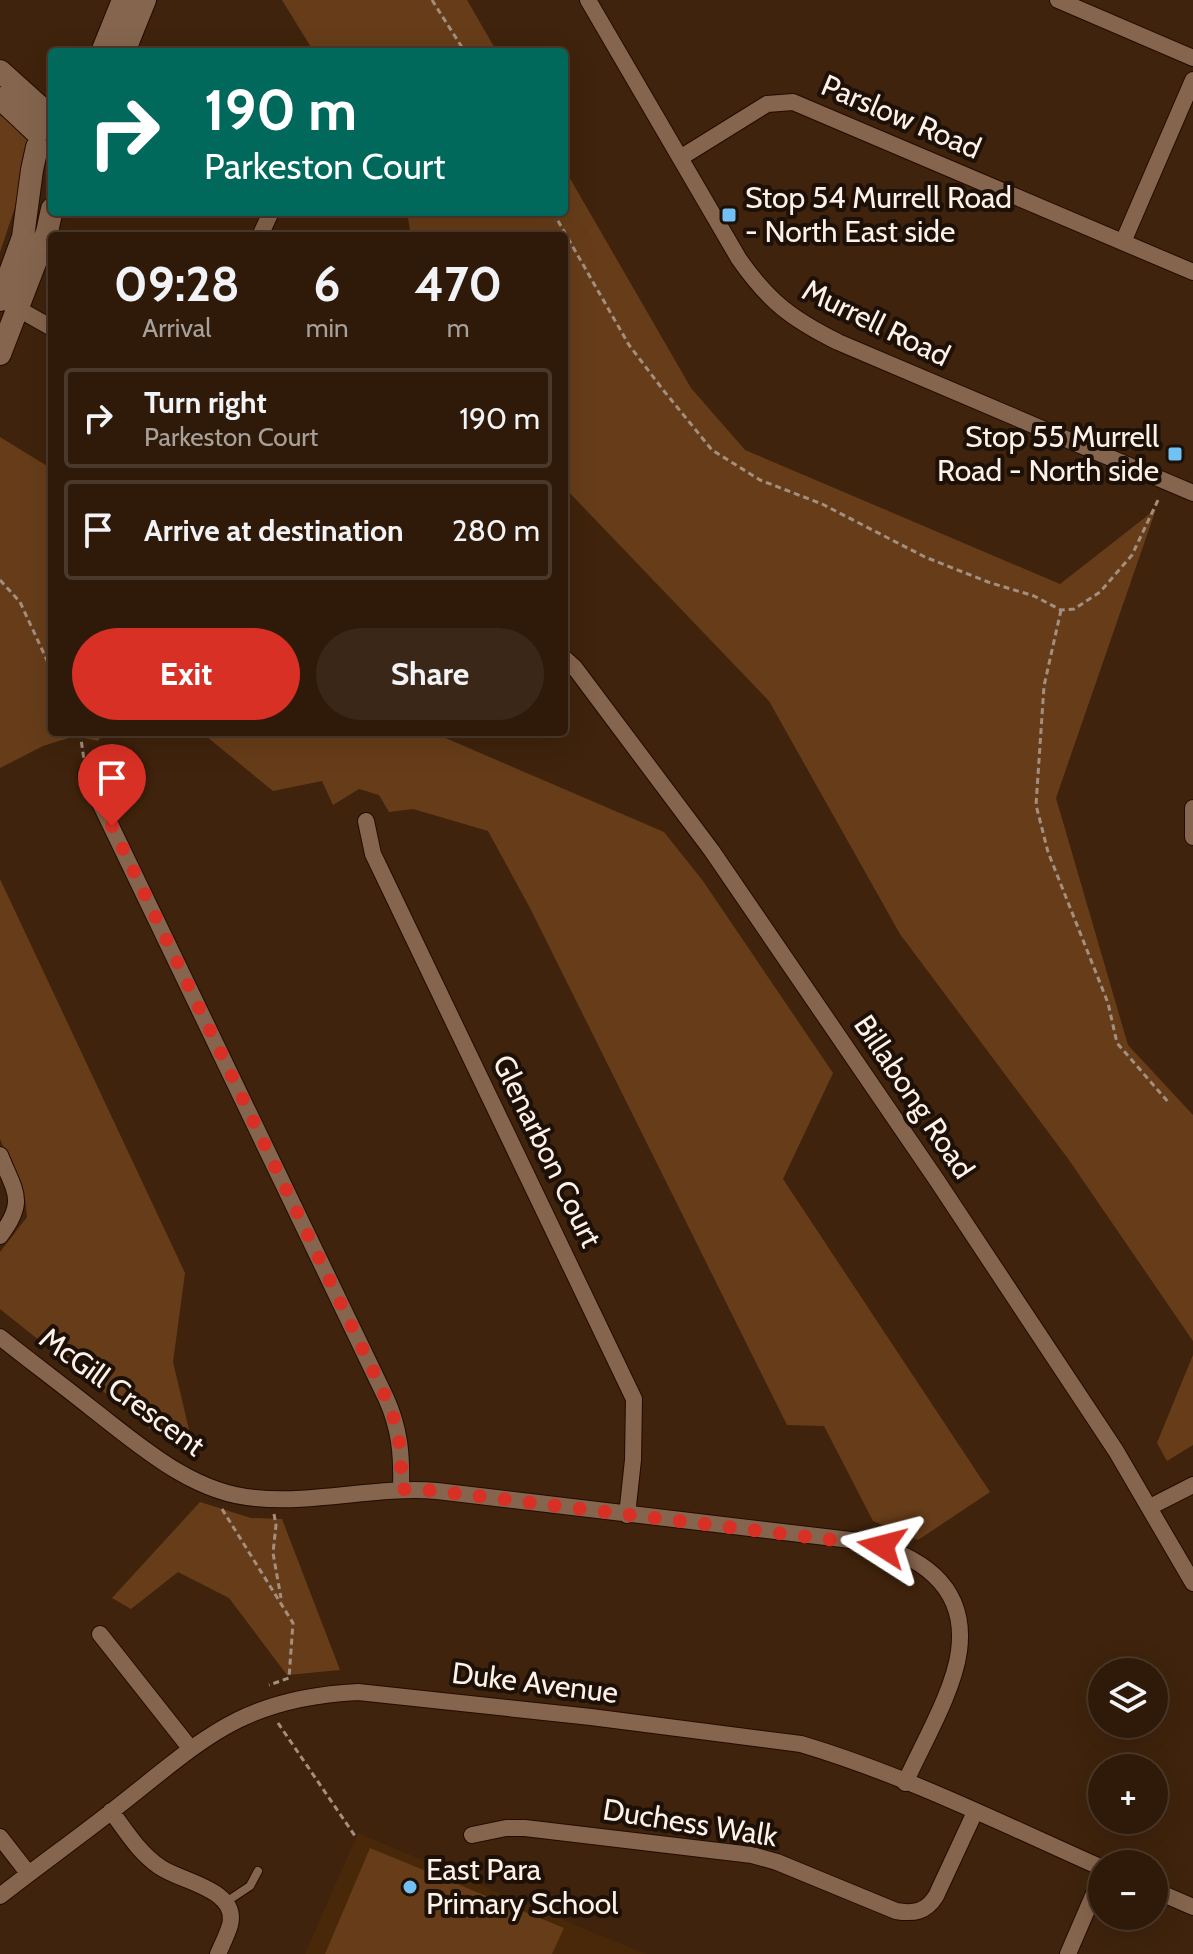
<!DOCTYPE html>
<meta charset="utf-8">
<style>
:root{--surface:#2f1a09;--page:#3b2717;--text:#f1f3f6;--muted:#a7a19c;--line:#4a382a;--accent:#d93025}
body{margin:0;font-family:Cabin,sans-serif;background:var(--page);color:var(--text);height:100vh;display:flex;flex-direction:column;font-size:30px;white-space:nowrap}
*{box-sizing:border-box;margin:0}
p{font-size:26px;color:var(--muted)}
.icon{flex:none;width:44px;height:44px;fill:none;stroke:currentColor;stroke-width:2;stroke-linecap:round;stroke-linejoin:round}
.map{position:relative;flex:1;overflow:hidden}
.drawer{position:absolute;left:48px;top:232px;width:520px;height:504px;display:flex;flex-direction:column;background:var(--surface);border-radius:8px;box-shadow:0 8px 32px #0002,0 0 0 2px var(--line)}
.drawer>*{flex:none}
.guide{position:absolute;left:48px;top:48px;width:520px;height:168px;border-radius:8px;box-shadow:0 8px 32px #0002,0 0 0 2px var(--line);background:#00695c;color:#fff;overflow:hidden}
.fabs{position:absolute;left:1088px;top:1658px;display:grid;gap:16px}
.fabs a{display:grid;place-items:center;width:80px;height:80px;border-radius:50%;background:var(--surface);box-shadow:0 8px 32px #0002,0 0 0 2px var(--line);font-size:40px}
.pin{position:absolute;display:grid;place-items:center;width:68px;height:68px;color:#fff;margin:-82px -34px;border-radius:50% 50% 50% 0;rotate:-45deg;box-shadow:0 0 8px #0007}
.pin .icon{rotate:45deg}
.me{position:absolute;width:88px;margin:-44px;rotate:279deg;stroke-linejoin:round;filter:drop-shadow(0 0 6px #0008)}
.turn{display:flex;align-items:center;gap:28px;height:168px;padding:0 24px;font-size:36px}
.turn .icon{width:104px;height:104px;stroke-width:2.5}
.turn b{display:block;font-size:56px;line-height:68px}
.eta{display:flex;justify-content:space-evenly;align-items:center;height:136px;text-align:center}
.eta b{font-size:48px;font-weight:700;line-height:56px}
.action{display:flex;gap:16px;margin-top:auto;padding:16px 24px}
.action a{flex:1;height:92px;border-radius:48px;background:var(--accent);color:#fff;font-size:32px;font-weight:700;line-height:92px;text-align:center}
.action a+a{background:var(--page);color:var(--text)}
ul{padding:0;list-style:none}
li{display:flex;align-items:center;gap:24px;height:100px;margin:0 16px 12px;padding:0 8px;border:4px solid var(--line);border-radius:8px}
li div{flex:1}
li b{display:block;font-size:30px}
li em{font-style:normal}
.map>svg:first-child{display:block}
</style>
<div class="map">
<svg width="1193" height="1954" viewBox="0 0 1193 1954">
<rect width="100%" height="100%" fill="#3f230c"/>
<path fill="#49280a" d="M 358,1833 L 606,1938 L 646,1954 L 305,1954 Z"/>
<path fill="#673d19" d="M 282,0 L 467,0 L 497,52 L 314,52 Z
M 0,115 L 37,142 L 0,252 Z
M 564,168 L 691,388 L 745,450 L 1060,584 L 1156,509 L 1056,798 L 1128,1045 L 1193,1115 L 1193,1341 L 1069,1160 L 900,934 L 769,701 L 564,487 L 564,236 L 411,236 L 407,212 L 564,212 Z
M 0,437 L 52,469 L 52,732 L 104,732 L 98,741 L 75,736 L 43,746 L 0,768 Z
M 201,732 L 446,732 L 443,737 L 664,832 L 703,881 L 833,1073 L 783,1179 L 990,1492 L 918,1540 L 873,1521 L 824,1426 L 787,1425 L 530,908 L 488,831 L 413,809 L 389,812 L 379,795 L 359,789 L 333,805 L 322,781 L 273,791 Z
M 0,879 L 185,1273 L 173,1362 L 195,1455 L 158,1435 L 0,1309 L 0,1252 L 27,1217 L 25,1199 L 0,1139 Z
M 1193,1355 L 1193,1445 L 1167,1461 L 1157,1443 Z
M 200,1502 L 251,1518 L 282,1519 L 340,1670 L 287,1675 L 229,1598 L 178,1572 L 131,1609 L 112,1598 Z
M 370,1848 L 564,1928 L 552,1954 L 325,1954 Z"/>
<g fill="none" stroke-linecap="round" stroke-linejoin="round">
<defs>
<path id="service" d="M 226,1902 L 250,1886 L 258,1871"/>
<path id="minor" d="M 588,0 L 739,259 C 769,302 792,319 838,342 L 1193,493
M 1058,0 L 1193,58
M 680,158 L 767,104 L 793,102 L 1193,272
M 260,236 L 271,212
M 1123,242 L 1193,80
M 8,303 L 52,328
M 564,658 L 575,668 L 712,851 L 936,1179 L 1116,1451 L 1193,1583
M 86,774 L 386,1398 C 400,1429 402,1455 401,1489
M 1193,808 L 1193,837
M 366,821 L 373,854 L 634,1399 L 633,1460 L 627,1515
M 0,1155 C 15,1192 27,1201 0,1236
M 0,1337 C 30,1361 61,1384 91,1408 C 139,1445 192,1493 255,1498 C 315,1504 376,1486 437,1491 L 859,1541 C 917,1553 968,1584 959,1651 C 954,1691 922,1745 905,1783
M 1150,1507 L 1193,1485
M 100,1634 L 190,1748
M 111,1811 C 126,1831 139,1853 160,1867 C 181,1882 239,1889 230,1925 C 227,1935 222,1945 218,1954
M 472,1835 L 506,1828 L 525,1828 L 752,1855 L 777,1862 L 896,1911 C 914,1914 926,1912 936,1896 L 975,1812
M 0,1837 L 28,1873
M 1154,1890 L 1193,1907
M 0,1896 C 37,1867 75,1840 112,1811 C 201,1742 238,1698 358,1692 L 591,1717 L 801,1744 C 905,1775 1003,1824 1102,1868
M 1068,1954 L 1102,1875"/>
<path id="secondary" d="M 102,52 L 123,0
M 124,52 L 145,0
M 0,71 L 51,117
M 0,98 L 37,133
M 0,300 L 23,237 L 32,170 L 37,147
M 0,354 L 47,232 L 52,209"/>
</defs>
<use href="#service" stroke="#240b00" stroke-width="10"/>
<use href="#minor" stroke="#240b00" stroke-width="18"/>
<use href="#secondary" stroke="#240b00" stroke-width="24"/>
<path stroke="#a28f80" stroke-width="3" stroke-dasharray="6 4" stroke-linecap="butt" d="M 432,0 L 465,52
M 553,212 L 629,345 L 664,391 L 712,450 L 760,480 L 822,504 L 925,557 L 988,582 L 1034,596 L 1061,610 L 1074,609 L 1100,592 L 1132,555 L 1159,498
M 0,580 L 20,602 L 52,671
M 1061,610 L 1044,686 L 1036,805 L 1048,852 L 1108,1003 L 1117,1043 L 1169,1103
M 80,732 L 84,760
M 222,1509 L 293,1623 L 289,1678 L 269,1685
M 274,1514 L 276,1525 L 273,1553 L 281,1598
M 278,1723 L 355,1836"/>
<use href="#service" stroke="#85654d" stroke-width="8"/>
<use href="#minor" stroke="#85654d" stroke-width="16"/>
<use href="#secondary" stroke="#85654d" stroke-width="22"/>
</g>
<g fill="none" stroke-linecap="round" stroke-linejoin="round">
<path stroke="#d93025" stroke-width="14" stroke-dasharray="0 25.2" d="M 112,826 L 386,1398 C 400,1429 402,1455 401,1489 L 437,1491 L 882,1546"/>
</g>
<g fill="#72c1f5" stroke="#1c1007" stroke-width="3">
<rect x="721" y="207" width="16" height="16" rx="4"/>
<rect x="1167" y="446" width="16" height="16" rx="4"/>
<circle cx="410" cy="1887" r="8"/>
</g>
<g text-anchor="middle" stroke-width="8" stroke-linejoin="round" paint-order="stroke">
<g font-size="30" fill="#fdf1e9" stroke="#1c1007">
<text transform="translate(901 117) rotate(23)" y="10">Parslow Road</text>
<text transform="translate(876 323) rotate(26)" y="10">Murrell Road</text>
<text transform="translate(914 1097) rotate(56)" y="10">Billabong Road</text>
<text transform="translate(547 1151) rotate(64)" y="10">Glenarbon Court</text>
<text transform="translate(122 1392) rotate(36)" y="10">McGill Crescent</text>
<text transform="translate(535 1683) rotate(7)" y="10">Duke Avenue</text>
<text transform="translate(690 1823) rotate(9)" y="10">Duchess Walk</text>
</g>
<g font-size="30" fill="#fdf1e9" stroke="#1c1007" text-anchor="start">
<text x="745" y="208">Stop 54 Murrell Road<tspan x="745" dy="34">- North East side</tspan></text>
<text x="1159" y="447" text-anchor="end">Stop 55 Murrell<tspan x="1159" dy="34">Road - North side</tspan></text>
<text x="426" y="1880">East Para<tspan x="426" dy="34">Primary School</tspan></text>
</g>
</g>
</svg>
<div class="fabs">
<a><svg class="icon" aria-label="layers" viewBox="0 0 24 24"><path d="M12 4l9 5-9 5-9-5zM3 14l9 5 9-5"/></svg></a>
<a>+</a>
<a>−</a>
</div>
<div class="pin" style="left:112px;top:826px;background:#d93025"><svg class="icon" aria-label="arrive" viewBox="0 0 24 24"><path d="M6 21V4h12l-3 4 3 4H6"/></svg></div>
<svg class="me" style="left:882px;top:1546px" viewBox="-20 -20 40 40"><path d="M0-17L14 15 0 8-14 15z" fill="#d93025" stroke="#fff" stroke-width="4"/></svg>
<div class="guide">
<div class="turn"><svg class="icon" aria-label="right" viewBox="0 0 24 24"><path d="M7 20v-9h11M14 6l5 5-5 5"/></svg><div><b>190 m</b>Parkeston Court</div></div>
</div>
<section class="drawer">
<div class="eta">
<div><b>09:28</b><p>Arrival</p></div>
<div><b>6</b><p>min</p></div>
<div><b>470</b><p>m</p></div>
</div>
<ul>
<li><svg class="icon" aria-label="right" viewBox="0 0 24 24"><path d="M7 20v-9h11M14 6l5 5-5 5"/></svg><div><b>Turn right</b><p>Parkeston Court</p></div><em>190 m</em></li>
<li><svg class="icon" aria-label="arrive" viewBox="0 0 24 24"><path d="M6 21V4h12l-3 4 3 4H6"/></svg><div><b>Arrive at destination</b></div><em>280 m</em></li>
</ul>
<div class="action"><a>Exit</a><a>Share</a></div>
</section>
</div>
